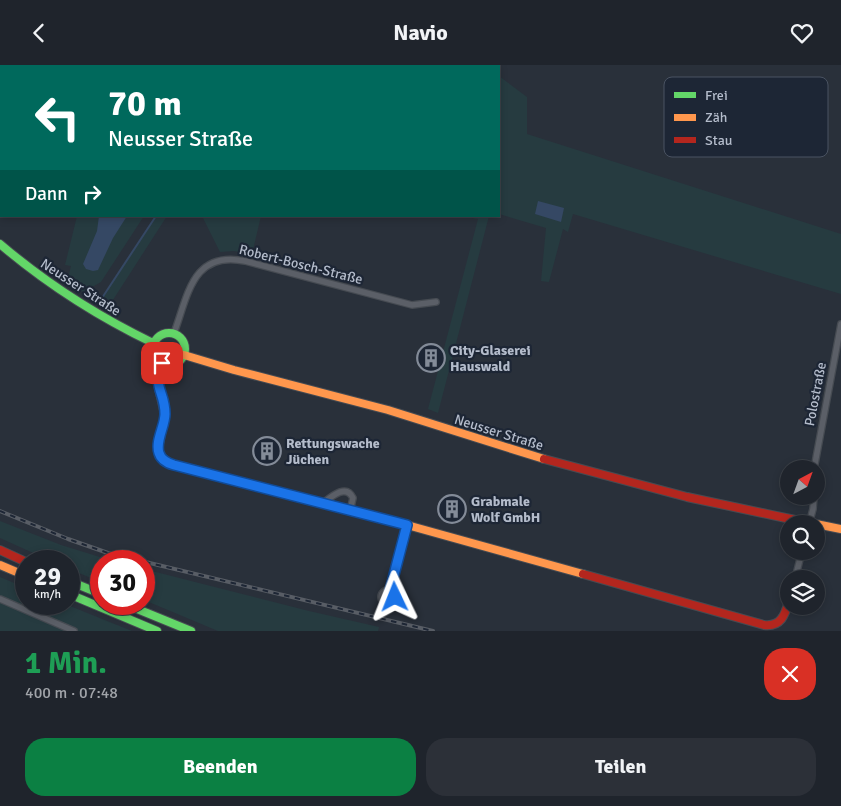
<!DOCTYPE html>
<html lang="de">
<meta charset="utf-8">
<style>
:root{--surface:#1f242c;--page:#2c3038;--text:#f1f3f6;--muted:#a1a4a9;--line:#3c4148;--accent:#0b8043}
body{margin:0;font-family:Signika,sans-serif;background:var(--page);color:var(--text);height:100vh;display:flex;flex-direction:column;font-size:19px;white-space:nowrap}
*{box-sizing:border-box;margin:0}
p{font-size:16px;color:var(--muted)}
.icon{flex:none;width:28px;height:28px;fill:none;stroke:currentColor;stroke-width:2;stroke-linecap:round;stroke-linejoin:round}
.map{position:relative;height:566px;overflow:hidden}
.details{display:flex;flex-direction:column;background:var(--surface);flex:1}
.details>*{flex:none}
.banner{position:absolute;left:0px;top:0px;width:500px;height:152px;box-shadow:0 2px 8px #0003,0 0 0 1px var(--line);background:#00695c;color:#fff;overflow:hidden}
.needle{width:32px;rotate:41deg}
.controls{position:absolute;left:780px;top:395px;display:grid;gap:10px}
.controls a{display:grid;place-items:center;width:45px;height:45px;border-radius:50%;background:var(--surface);box-shadow:0 2px 8px #0003,0 0 0 1px var(--line);font-size:25px}
.speed{position:absolute;left:15px;top:485px;display:flex;gap:10px;font-size:25px;font-weight:700;text-align:center}
.speed>*{display:grid;place-content:center;width:65px;height:65px;border-radius:50%;background:var(--surface);box-shadow:0 2px 8px #0003,0 0 0 1px var(--line);line-height:1}
.speed small{font-size:12px;font-weight:400}
.speed .limit{border:8px solid #d22;background:#fff;color:#111}
.pin{position:absolute;display:grid;place-items:center;width:42px;height:42px;color:#fff;margin:-21px;border-radius:10px;box-shadow:0 2px 8px #0006}
.me{position:absolute;width:55px;margin:-28px;rotate:358deg;stroke-linejoin:round;filter:drop-shadow(0 0 4px #0008)}
.turn{display:flex;align-items:center;gap:18px;height:105px;padding:0 25px;font-size:22px}
.turn .icon{width:65px;height:65px;stroke-width:2.5}
.turn b{display:block;font-size:35px;line-height:42px}
.then{display:flex;align-items:center;height:48px;padding:0 25px;background:#0003;gap:10px;font-size:19px}
.round{display:grid;place-items:center;flex:none;width:52px;height:52px;border-radius:20px;background:var(--page)}
.overview{display:flex;align-items:center;justify-content:space-between;height:85px;padding:0 25px}
h1{font-size:30px;font-weight:800;line-height:38px;color:#1e9e55}
.primary-button{display:flex;gap:10px;margin-top:auto;padding:10px 25px}
.primary-button a{flex:1;height:58px;border-radius:20px;background:var(--accent);color:#fff;font-size:20px;font-weight:800;line-height:58px;text-align:center}
.primary-button a+a{background:var(--page);color:var(--text)}
header{display:flex;justify-content:space-between;align-items:center;height:65px;padding:0 25px;background:var(--surface);font-size:22px;font-weight:800}
.map>svg:first-child{display:block}
</style>
<header><svg class="icon" aria-label="back" viewBox="0 0 24 24"><path d="M15 5l-7 7 7 7"/></svg>Navio<svg class="icon" aria-label="heart" viewBox="0 0 24 24"><path d="M12 20l-8-8c-3-5 5-10 8-4 3-6 11-1 8 4z"/></svg></header>
<div class="map">
<svg width="841" height="566" viewBox="0 0 841 566">
<rect width="100%" height="100%" fill="#29303a"/>
<path fill="#263b40" d="M 499,11 L 527,32 L 527,69 L 841,169 L 841,229 L 573,149 L 568,167 L 563,164 L 549,217 L 541,216 L 546,163 L 499,149 Z
M 77,151 L 144,151 L 101,217 L 83,227 L 67,217 L 71,201 L 65,200 Z
M 157,151 L 167,151 L 111,238 L 102,232 Z
M 202,151 L 261,151 L 252,189 L 234,186 L 220,187 Z
M 462,151 L 489,151 L 438,348 L 428,344 L 478,154 Z
M157 284a11 11 0 1 1 22 0a11 11 0 1 1-22 0Z
M 0,456 L 61,480 L 113,496 L 101,496 L 101,517 L 69,504 L 69,496 L 51,496 L 0,473 Z
M 144,504 L 309,546 L 379,562 L 378,566 L 218,566 L 144,535 Z
M 0,512 L 26,523 L 26,539 L 65,539 L 132,566 L 0,566 Z"/>
<path fill="#354864" d="M 538,136 L 564,143 L 561,157 L 535,149 Z
M 99,151 L 127,151 L 113,173 L 98,205 L 93,206 L 86,204 L 83,199 L 97,166 Z"/>
<g fill="none" stroke-linecap="round" stroke-linejoin="round">
<path stroke="#354864" stroke-width="2" d="M 424,1 L 425,0
M 100,236 L 156,151"/>
<defs>
<path id="street" d="M 192,0 L 192,1
M 93,1 L 95,0
M 317,1 L 321,0
M 0,85 L 1,86
M 174,268 C 188,231 192,185 245,196 L 412,240 L 436,237
M 814,404 L 841,259
M 322,439 C 331,432 346,418 353,433 L 350,446
M 809,459 L 813,444 L 814,431
M 795,514 L 802,486
M 390,525 L 407,460
M381 532a7 7 0 1 1 14 0a7 7 0 1 1-14 0Z
M 0,534 L 74,566"/>
<path id="fast" d="M 0,179 C 47,219 97,251 153,278
M153 284a16 16 0 1 1 32 0a16 16 0 1 1-32 0Z
M 69,516 L 101,529
M 69,529 L 157,566
M 125,539 L 191,566"/>
<path id="slow" d="M 184,290 L 234,305 L 388,345 L 544,394
M 213,410 L 407,460 L 583,509
M 816,459 L 841,464
M 0,500 L 26,511"/>
<path id="jam" d="M 162,298 L 157,315 L 165,350 L 158,384 L 161,392 L 170,399 L 213,410
M 544,394 L 687,432 L 814,459
M 0,485 L 26,497
M 583,509 L 764,560 C 781,562 785,550 789,536"/>
</defs>
<use href="#street" stroke="#464b52" stroke-width="8"/>
<use href="#fast" stroke="#464b52" stroke-width="10"/>
<use href="#slow" stroke="#464b52" stroke-width="10"/>
<use href="#jam" stroke="#464b52" stroke-width="10"/>
<use href="#street" stroke="#5b5f67" stroke-width="5.5"/>
<use href="#fast" stroke="#63d668" stroke-width="8"/>
<use href="#slow" stroke="#ff974d" stroke-width="8"/>
<use href="#jam" stroke="#b3261e" stroke-width="8"/>
<defs>
<path id="rail" d="M 0,446 L 68,474 L 108,488 L 433,566"/>
</defs>
<use href="#rail" stroke="#585d65" stroke-width="4"/>
<use href="#rail" stroke="#1d2635" stroke-width="2" stroke-dasharray="5.5" stroke-linecap="butt"/>
</g>
<g fill="none" stroke-linecap="round" stroke-linejoin="round">
<defs>
<path id="route" d="M 162,298 C 152,323 165,326 165,349 C 165,361 155,376 159,388 C 161,395 167,398 174,400 L 407,460 L 390,525 L 394,528 L 395,532"/>
</defs>
<use href="#route" stroke="#114b97" stroke-width="12"/>
<use href="#route" stroke="#1a73e8" stroke-width="9"/>
</g>
<defs>
<symbol id="building-ring" viewBox="-11 -11 22 22"><circle r="9.5" fill="#1d2635" stroke="#838b98" stroke-width="1.5"/><path d="M-4-6H4V6H1V3H-1V6H-4ZM-2.5-4.3h1.7v1.8h-1.7ZM.8-4.3h1.7v1.8H.8ZM-2.5-1h1.7V.8h-1.7ZM.8-1h1.7V.8H.8Z" fill="#838b98"/></symbol>
</defs>
<g fill-rule="evenodd">
<use href="#building-ring" x="415" y="277" width="32" height="32"/>
<use href="#building-ring" x="251" y="370" width="32" height="32"/>
<use href="#building-ring" x="436" y="428" width="32" height="32"/>
</g>
<g text-anchor="middle" stroke-width="4.5" stroke-linejoin="round" paint-order="stroke">
<g font-size="14" fill="#b4bccb" stroke="#1d2635">
<text transform="translate(301 199) rotate(14)" y="5">Robert-Bosch-Straße</text>
<text transform="translate(81 222) rotate(33)" y="5">Neusser Straße</text>
<text transform="translate(815 329) rotate(-79)" y="5">Polostraße</text>
<text transform="translate(499 367) rotate(17)" y="5">Neusser Straße</text>
</g>
<g font-size="14" font-weight="bold" fill="#b4bccb" stroke="#1d2635" text-anchor="start">
<text x="450" y="290">City-Glaserei<tspan x="450" dy="16">Hauswald</tspan></text>
<text x="286" y="383">Rettungswache<tspan x="286" dy="16">Jüchen</tspan></text>
<text x="471" y="441">Grabmale<tspan x="471" dy="16">Wolf GmbH</tspan></text>
</g>
</g>
<rect x="664" y="12" width="164" height="80" rx="8" fill="#1d2635" stroke="#4a5362" stroke-width="1"/>
<rect x="674" y="27" width="22" height="6" fill="#63d668"/>
<rect x="674" y="49" width="22" height="7" fill="#ff974d"/>
<rect x="674" y="72" width="22" height="6" fill="#b3261e"/>
<g font-size="14" fill="#b4bccb">
<text x="705" y="35">Frei</text>
<text x="705" y="57">Zäh</text>
<text x="705" y="80">Stau</text>
</g>
</svg>
<div class="controls">
<a><svg class="needle" viewBox="-14 -14 28 28"><path d="M0-13l5 13h-10z" fill="#e53935"/><path d="M0 13l5-13h-10z" fill="#a1a4a9"/></svg></a>
<a><svg class="icon" aria-label="search" viewBox="0 0 24 24"><circle cx="10" cy="10" r="6"/><path d="M15 15l6 6"/></svg></a>
<a><svg class="icon" aria-label="layers" viewBox="0 0 24 24"><path d="M12 4l9 5-9 5-9-5zM3 14l9 5 9-5"/></svg></a>
</div>
<div class="speed"><div>29<small>km/h</small></div><div class="limit">30</div></div>
<div class="pin" style="left:162px;top:298px;background:#d93025"><svg class="icon" aria-label="arrive" viewBox="0 0 24 24"><path d="M6 21V4h12l-3 4 3 4H6"/></svg></div>
<svg class="me" style="left:395px;top:532px" viewBox="-20 -20 40 40"><path d="M0-17L14 15 0 8-14 15z" fill="#1a73e8" stroke="#fff" stroke-width="4"/></svg>
<div class="banner">
<div class="turn"><svg class="icon" aria-label="left" viewBox="0 0 24 24"><path d="M17 20v-9H6M10 6l-5 5 5 5"/></svg><div><b>70 m</b>Neusser Straße</div></div>
<div class="then">Dann<svg class="icon" aria-label="right" viewBox="0 0 24 24"><path d="M7 20v-9h11M14 6l5 5-5 5"/></svg></div>
</div>
</div>
<section class="details">
<div class="overview"><div><h1>1 Min.</h1><p>400 m · 07:48</p></div><a class="round" style="background:#d93025;color:#fff"><svg class="icon" aria-label="close" viewBox="0 0 24 24"><path d="M6 6l12 12M18 6L6 18"/></svg></a></div>
<div class="primary-button"><a>Beenden</a><a>Teilen</a></div>
</section>
